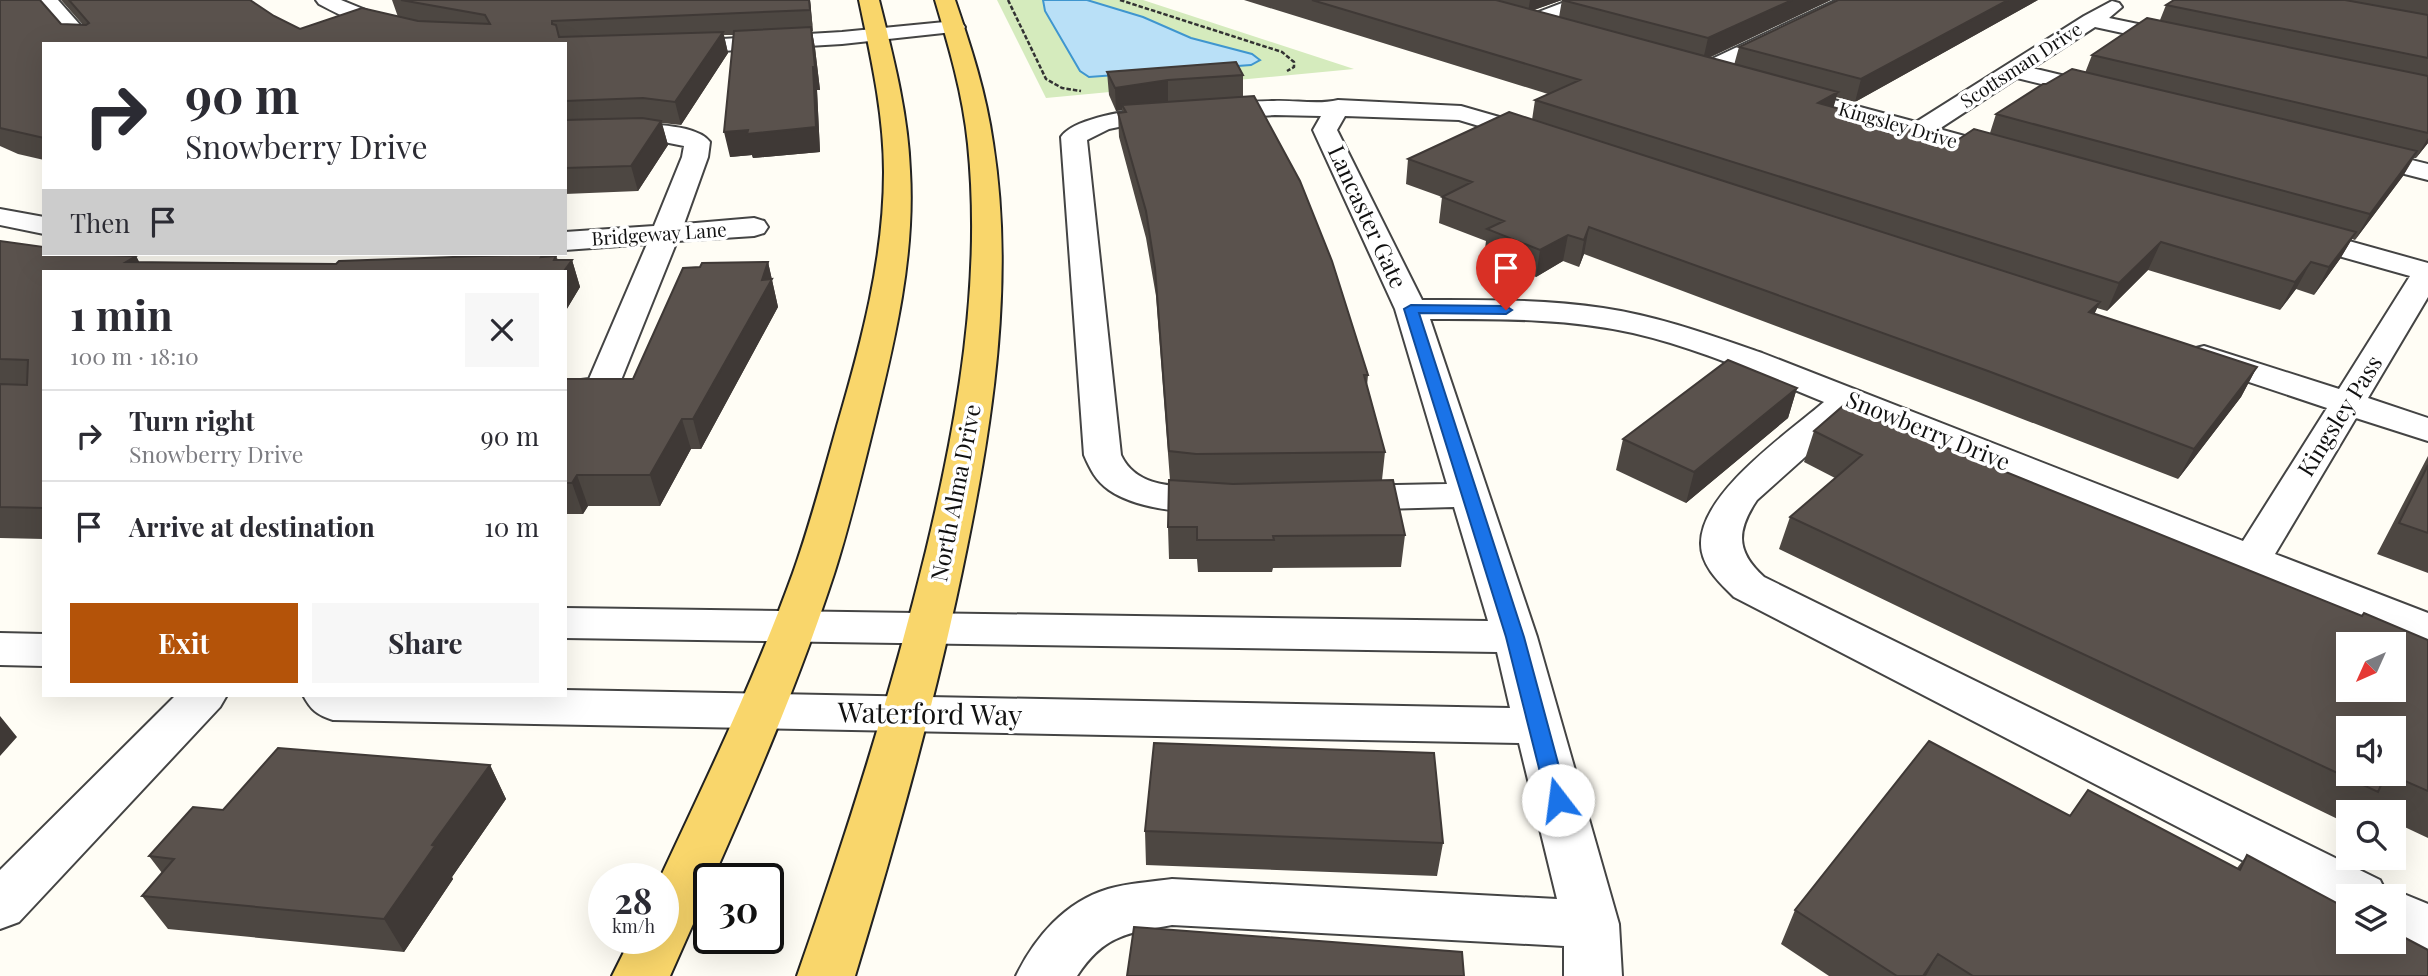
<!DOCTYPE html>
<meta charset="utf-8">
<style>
:root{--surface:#fff;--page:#f7f7f7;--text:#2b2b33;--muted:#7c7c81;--line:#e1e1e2;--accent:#b45309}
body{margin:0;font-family:"Playfair Display",serif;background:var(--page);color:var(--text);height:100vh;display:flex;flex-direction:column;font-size:26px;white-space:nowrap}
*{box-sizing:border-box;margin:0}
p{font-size:23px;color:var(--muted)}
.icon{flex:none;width:38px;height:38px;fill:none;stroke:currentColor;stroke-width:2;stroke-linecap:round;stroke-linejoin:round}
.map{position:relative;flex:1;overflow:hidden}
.side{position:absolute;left:42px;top:270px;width:525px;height:427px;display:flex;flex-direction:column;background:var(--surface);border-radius:0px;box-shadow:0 7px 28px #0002}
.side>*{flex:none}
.hud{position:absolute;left:42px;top:42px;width:525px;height:214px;border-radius:0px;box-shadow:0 7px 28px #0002;background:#fff;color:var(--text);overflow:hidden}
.needle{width:46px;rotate:225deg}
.fabs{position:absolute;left:2336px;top:632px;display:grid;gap:14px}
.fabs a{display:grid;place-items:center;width:70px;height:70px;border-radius:0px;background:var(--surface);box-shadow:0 7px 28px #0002;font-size:35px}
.speed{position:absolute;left:588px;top:863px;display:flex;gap:14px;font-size:35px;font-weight:700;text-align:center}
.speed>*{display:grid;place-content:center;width:91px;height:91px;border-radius:50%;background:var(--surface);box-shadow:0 7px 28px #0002;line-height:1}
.speed small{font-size:18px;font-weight:400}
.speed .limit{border:4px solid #111;border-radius:10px;background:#fff;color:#111}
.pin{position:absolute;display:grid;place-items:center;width:60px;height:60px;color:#fff;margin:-72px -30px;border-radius:50% 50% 50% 0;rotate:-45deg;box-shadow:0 0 7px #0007}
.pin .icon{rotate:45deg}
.me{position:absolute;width:77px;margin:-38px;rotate:345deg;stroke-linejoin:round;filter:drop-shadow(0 0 5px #0008)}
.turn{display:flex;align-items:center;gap:24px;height:147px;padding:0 28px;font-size:32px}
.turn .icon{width:91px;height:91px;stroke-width:2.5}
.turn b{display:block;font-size:49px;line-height:60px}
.then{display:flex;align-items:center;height:66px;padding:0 28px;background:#0003;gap:14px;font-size:26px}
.round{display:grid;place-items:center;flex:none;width:74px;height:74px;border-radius:0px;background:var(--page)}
.head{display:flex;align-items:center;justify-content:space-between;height:119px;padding:0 28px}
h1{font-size:42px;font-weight:700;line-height:52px}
.button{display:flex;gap:14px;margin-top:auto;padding:14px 28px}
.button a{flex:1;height:80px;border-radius:0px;background:var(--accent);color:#fff;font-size:28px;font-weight:700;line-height:80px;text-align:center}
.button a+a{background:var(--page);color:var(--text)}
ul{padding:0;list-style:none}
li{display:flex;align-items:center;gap:21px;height:91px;padding:0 28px;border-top:2px solid var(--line)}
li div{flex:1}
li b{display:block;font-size:26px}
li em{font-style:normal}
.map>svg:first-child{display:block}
</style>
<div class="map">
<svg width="2428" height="976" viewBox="0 0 2428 976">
<rect width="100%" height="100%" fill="#fffdf5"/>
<path fill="#d5ebbd" d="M 997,0 L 1143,0 L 1354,69 L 1046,98 Z"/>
<path fill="#b9e0f7" stroke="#3f96cf" stroke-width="2" d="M 1043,0 L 1087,0 L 1143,17 L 1191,38 L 1252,54 L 1260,60 L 1251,65 L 1089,77 L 1080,71 L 1045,11 Z"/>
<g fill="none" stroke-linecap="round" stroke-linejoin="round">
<defs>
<path id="minor" d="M 37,0 L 58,0 L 97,44 L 74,44 Z
M 316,0 L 341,0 L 390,20 L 484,38 L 492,39 L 495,44 C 429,44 377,36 319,4 Z
M 1570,0 L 1598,0 L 1595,4 L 1537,26 L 1523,26 L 1520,22 L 1523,18 Z
M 1837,0 L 1863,0 L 1860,4 L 1713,76 L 1697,76 L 1694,71 L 1697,66 Z
M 2112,1 L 2119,3 L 2122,7 L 2109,18 L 2191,35 L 2194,40 L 2191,45 L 2183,46 L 2095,27 L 2032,68 L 2111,87 L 2115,92 L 2111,97 L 2103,99 L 2017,78 L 1939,129 L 2016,150 L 2020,155 L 2016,160 L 2007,163 L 1998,160 L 1774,98 L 1770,93 L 1774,88 L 1782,86 L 1916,122 L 2084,16 Z
M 955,21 L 962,23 L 965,27 L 962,31 L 842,44 L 688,53 L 565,56 L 565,44 L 560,44 L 688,41 L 842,32 Z
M 1338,100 L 1461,106 L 1548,131 L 1552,136 L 1548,141 L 1539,144 L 1459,120 L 1345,116 L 1337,130 L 1422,300 C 1483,300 1543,299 1603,308 C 1658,316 1710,335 1762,353 L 2243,541 L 2327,408 L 2192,363 L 2187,356 L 2192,349 L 2204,346 L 2339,389 L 2410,276 L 2285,241 L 2281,235 L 2285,229 L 2295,226 L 2428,263 L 2428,297 L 2368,398 L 2428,418 L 2428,441 L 2356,418 L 2275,554 L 2428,613 L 2428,645 L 1853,414 L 1757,500 C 1736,531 1736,552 1764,577 L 2380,880 L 2386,892 L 2394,890 L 2428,904 L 2428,954 L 2394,940 L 2394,896 L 2348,896 L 2348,914 L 2342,912 L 1734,597 C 1720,583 1701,566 1701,544 C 1700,493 1788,433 1824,402 C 1762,377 1699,348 1633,333 C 1566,318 1498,319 1430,319 L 1537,637 L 1619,924 L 1622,976 L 1564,976 L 1564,946 L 1172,925 C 1127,933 1104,935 1077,976 L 1016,976 C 1035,937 1065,902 1108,889 C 1128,883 1151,882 1172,879 L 1557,899 L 1519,743 L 333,720 C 317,715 311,710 303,695 L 565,695 L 565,690 L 1510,708 L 1497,652 L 565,638 L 565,608 L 1488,621 L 1454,507 L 1346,510 L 1332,506 L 1327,498 L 1332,490 L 1346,486 L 1447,484 L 1395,309 L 1313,130 L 1321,116 L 1275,115 L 1128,125 L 1109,129 L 1087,140 L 1121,455 C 1141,497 1196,482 1233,492 L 1238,500 L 1233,508 C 1200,517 1138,510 1109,490 C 1096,481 1090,469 1084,455 L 1061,137 C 1084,104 1232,102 1274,101 C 1295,100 1318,105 1338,100 Z
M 632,124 C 651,124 698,125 710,142 L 708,157 L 684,224 L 754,218 L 764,221 L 768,227 L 764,233 L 754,236 L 677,241 L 615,395 L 565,402 L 565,382 L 589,379 L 647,244 L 565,250 L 565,232 L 654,226 L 682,157 L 684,146 L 649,139 L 565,142 L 565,127 Z
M 2359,147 L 2428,164 L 2428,180 L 2350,160 L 2346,155 L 2350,150 Z
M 0,209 L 44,217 L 44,234 L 0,225 Z
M 0,633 L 44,634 L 44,666 L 0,665 Z
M 176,695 L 227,695 L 220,707 L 19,922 L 0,929 L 0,870 Z"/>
<path id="major" d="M 859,0 L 879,0 C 893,56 908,113 910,171 C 915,256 895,340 875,421 C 862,473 850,524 834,574 C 800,678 757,779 713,878 L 709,878 L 709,888 L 670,976 L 612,976 L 631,938 L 663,938 L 663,878 L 660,878 C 707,778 755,678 793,573 C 810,525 823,476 837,426 C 861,344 884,259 884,172 C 884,114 871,57 859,0 Z
M 935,0 L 955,0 C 971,47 986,93 993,143 C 1014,277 994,415 967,547 C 938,692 898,834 855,976 L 797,976 C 846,836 891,695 926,551 C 958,418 982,281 968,144 C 963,94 949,47 935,0 Z"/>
</defs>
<use href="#minor" stroke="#444" stroke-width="4"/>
<use href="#major" stroke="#222" stroke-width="4"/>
<path stroke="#333" stroke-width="2.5" stroke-dasharray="4.5 2" stroke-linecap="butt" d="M 1008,0 L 1046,79 L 1062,88 L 1081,91
M 1120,0 L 1282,52 L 1294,62 L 1294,67 L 1287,71"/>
<use href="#minor" fill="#fff" fill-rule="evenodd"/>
<use href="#major" fill="#f9d66b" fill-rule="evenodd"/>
</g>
<path fill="#4d4742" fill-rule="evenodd" d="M 0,0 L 61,24 L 83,25 L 61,0 L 250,0 L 274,16 L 300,29 L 398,17 L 392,0 L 810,0 L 813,31 L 812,31 L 815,48 L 820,90 L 817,90 L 820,152 L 753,158 L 752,155 L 730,157 L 733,35 L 724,35 L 728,53 L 681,125 L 662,123 L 668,145 L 638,191 L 565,194 L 565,44 L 44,44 L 44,160 L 18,154 L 0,146 Z
M 1244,0 L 1831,0 L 1709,58 L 1734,65 L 1739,47 L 2038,0 L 1855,102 L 1836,97 L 1833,107 L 1956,141 L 1990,133 L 1996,114 L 2046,84 L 2085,73 L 2092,55 L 2160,20 L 2166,5 L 2174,0 L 2428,0 L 2428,143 L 2416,158 L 2414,158 L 2403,176 L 2355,240 L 2352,239 L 2340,259 L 2314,295 L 2296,289 L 2280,310 L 2148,270 L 2107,311 L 2097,308 L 2094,314 L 2257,367 L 2241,397 L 2178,479 L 1976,401 L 1584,254 L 1579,267 L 1563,261 L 1536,277 L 1484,256 L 1486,241 L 1439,223 L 1442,197 L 1406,184 L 1408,159 L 1532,120 L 1535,100 L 1548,94 ZM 1562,0 L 1559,17 L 1534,10 Z
M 1107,72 L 1243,75 L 1243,97 L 1368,375 L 1367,386 L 1385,452 L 1382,480 L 1405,535 L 1401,567 L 1273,568 L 1272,572 L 1198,572 L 1197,559 L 1169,559 L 1168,527 L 1170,480 L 1156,296 L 1146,238 L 1119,137 L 1118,113 L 1123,113 L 1122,110 L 1116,111 L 1109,95 Z
M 0,241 L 44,254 L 136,256 L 139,262 L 336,264 L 556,256 L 558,260 L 572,260 L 580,287 L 565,312 L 565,271 L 44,271 L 44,539 L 0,538 Z
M 768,262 L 778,307 L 701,449 L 691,449 L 660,506 L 588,506 L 583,514 L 565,514 L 565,379 L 633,379 L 700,267 Z
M 1797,388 L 1788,418 L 1686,503 L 1616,470 L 1623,439 Z
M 1814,431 L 1991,466 L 2362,616 L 2428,640 L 2428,838 L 2394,822 L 2394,812 L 2373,812 L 2365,808 L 2362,812 L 2348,812 L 2348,824 L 1779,549 L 1790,517 L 1835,478 L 1804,462 ZM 2394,728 L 2394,774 L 2348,774 Z
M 2428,456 L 2428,573 L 2377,554 Z
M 490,765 L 506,799 L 452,877 L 453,879 L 404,952 L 168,929 L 142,896 L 162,873 L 149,856 L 223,810 Z
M 2070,816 L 2237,868 L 2247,855 L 2428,976 L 1829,976 L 1781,944 L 1795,910 Z
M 1145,831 L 1443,843 L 1437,876 L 1146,865 Z"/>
<path fill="#3f3936" d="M 809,0 L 810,0 L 813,31 L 810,10 Z
M 1530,0 L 1562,0 L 1528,12 Z
M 1792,0 L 1831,0 L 1703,60 L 1708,38 Z
M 2008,0 L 2038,0 L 1855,102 L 1861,79 Z
M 811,27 L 815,48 L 820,90 L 817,90 L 820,152 L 753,158 L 752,155 L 730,157 L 724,132 Z
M 723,32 L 728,53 L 681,125 L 675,102 Z
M 1168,80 L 1168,103 L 1122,105 L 1122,110 L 1116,111 L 1115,88 Z
M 1838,92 L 1831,116 L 1818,103 Z
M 661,121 L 668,145 L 638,191 L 631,166 Z
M 2428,138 L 2428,143 L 2416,158 Z
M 2417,151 L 2403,176 L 2355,240 L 2370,214 Z
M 1589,227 L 1584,254 L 1579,267 L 1584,240 Z
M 2356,232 L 2340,259 L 2314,295 L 2329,267 Z
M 1568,235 L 1563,261 L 1536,277 L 1540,250 Z
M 2161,242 L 2148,270 L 2107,311 L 2119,283 Z
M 136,256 L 144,271 L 126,262 Z
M 572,260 L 580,287 L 565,312 L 565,271 L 564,271 Z
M 768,262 L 778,307 L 701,449 L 693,419 L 762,280 Z
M 2311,262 L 2296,289 L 2280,310 L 2295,282 Z
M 2100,302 L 2087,330 L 2089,312 Z
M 2257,367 L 2241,397 L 2178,479 L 2194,449 Z
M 1797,388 L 1788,418 L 1686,503 L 1694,472 Z
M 682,419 L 691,449 L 660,506 L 650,475 Z
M 577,475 L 588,506 L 583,514 L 572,483 Z
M 0,716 L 17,737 L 0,756 Z
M 490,765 L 506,799 L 452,877 L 453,879 L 404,952 L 384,919 L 432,845 Z
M 1938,954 L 1926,976 L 1923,976 Z"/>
<path fill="#5a524d" stroke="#3f3936" stroke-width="2" fill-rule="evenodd" d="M 0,0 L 40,0 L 61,24 L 86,25 L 89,23 L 69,0 L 250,0 L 274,16 L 300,29 L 362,8 L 418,21 L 490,24 L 485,15 L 401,0 L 809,0 L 810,10 L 552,21 L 552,24 L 556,25 L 559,37 L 723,32 L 675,102 L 643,98 L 565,101 L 565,44 L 44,44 L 44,138 L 0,128 Z
M 1312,0 L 1496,0 L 1838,92 L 1818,103 L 1956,141 L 1974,129 L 2356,232 L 2329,267 L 2311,262 L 2295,282 L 2161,242 L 2119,283 L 1535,100 L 1580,80 Z
M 1562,0 L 1792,0 L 1708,38 Z
M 1838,0 L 2008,0 L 1861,79 L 1739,47 Z
M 2174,0 L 2345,0 L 2428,15 L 2428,58 L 2166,5 Z
M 2147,18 L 2428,76 L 2428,133 L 2092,55 Z
M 811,27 L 815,67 L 813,67 L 816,127 L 747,134 L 748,130 L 724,132 L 734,31 Z
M 1236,62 L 1243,75 L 1168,80 L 1115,88 L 1107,72 Z
M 2072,69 L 2417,151 L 2370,214 L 1996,114 L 2043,84 L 2046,84 Z
M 1254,96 L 1300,181 L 1332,261 L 1368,375 L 1364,375 L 1385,452 L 1196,454 L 1169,451 L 1155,268 L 1146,211 L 1118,113 L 1126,112 L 1122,105 Z
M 1509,112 L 2100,302 L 2089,312 L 2257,367 L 2194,449 L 1988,371 L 1589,227 L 1584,240 L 1568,235 L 1540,250 L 1487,229 L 1504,221 L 1442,197 L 1472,182 L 1408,159 Z
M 642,118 L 661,121 L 631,166 L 565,168 L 565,120 Z
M 0,241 L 44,247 L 44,254 L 88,254 L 136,256 L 126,262 L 336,264 L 339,261 L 542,254 L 543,254 L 541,257 L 556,256 L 554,260 L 572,260 L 564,271 L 44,271 L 44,508 L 0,507 L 0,384 L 27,385 L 28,360 L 0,359 Z
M 768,262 L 762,280 L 772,279 L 693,419 L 682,419 L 650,475 L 577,475 L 572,483 L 565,483 L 565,379 L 633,379 L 683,268 L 700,267 L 702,263 Z
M 1728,360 L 1797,388 L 1694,472 L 1623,439 Z
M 1844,405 L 1991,466 L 2362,616 L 2364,613 L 2428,640 L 2428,791 L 2389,774 L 2394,774 L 2394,728 L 2348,728 L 2348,774 L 2386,774 L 2378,792 L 1790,517 L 1862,455 L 1814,431 ZM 2348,644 L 2394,644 L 2394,690 L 2348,690 Z
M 2428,465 L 2428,533 L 2399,523 Z
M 1169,480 L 1233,484 L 1393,480 L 1405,535 L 1273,536 L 1274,540 L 1197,540 L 1197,527 L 1168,527 Z
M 1929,741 L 2070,816 L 2088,790 L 2240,870 L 2247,855 L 2348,909 L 2348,942 L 2394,942 L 2394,932 L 2428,950 L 2428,976 L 1973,976 L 1938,954 L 1923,976 L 1897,976 L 1795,910 Z
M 1154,743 L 1434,753 L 1443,843 L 1145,831 Z
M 278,748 L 490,765 L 432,845 L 435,846 L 384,919 L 142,896 L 174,859 L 149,856 L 193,807 L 223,810 Z
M 1134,927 L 1462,952 L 1464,976 L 1127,976 Z"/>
<path fill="#1a73e8" stroke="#114b97" stroke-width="2" d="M 1411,305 L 1506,306 L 1512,310 L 1506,314 L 1419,313 L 1524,637 L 1568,800 L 1565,806 L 1558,808 L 1550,806 L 1547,800 L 1506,637 L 1404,309 Z"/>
<g text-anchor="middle" stroke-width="7" stroke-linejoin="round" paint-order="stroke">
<g font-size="19" fill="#111" stroke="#fff">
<text transform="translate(2021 65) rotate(-33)" y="7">Scottsman Drive</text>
<text transform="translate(1898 125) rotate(16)" y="7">Kingsley Drive</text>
<text transform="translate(659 234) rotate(-4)" y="7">Bridgeway Lane</text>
</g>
<g font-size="23" fill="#111" stroke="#fff">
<text transform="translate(1367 217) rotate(65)" y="8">Lancaster Gate</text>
<text transform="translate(2340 416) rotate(-58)" y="8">Kingsley Pass</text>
<text transform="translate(1928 431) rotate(22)" y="8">Snowberry Drive</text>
<text transform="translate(956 493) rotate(-79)" y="8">North Alma Drive</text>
</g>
<g font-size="28" fill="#111" stroke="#fff">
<text transform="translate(930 714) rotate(1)" y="10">Waterford Way</text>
</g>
</g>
</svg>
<div class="fabs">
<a><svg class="needle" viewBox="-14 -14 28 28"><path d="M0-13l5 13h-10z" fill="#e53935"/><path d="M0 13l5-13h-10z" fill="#7c7c81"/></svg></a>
<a><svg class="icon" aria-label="sound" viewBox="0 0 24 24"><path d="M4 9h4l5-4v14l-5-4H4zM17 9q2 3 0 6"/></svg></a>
<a><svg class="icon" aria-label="search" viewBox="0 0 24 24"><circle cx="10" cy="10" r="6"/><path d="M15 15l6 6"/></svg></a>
<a><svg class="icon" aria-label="layers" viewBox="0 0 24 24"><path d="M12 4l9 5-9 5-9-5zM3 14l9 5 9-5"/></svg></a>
</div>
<div class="speed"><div>28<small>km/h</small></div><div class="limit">30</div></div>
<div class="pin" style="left:1506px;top:310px;background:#d93025"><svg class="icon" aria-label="arrive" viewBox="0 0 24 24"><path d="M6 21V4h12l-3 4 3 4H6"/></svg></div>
<svg class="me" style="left:1558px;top:800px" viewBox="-20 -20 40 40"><circle r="19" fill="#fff"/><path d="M0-13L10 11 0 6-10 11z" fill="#1a73e8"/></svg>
<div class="hud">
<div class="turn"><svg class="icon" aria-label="right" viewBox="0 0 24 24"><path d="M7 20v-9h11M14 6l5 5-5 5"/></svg><div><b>90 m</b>Snowberry Drive</div></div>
<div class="then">Then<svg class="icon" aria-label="arrive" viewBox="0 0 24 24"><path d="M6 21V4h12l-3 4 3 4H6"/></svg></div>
</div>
<section class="side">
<div class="head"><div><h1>1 min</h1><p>100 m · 18:10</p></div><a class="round"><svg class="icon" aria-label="close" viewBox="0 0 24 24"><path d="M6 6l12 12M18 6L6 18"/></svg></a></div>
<ul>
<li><svg class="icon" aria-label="right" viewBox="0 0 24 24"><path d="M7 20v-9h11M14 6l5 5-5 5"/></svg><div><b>Turn right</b><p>Snowberry Drive</p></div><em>90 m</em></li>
<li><svg class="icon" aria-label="arrive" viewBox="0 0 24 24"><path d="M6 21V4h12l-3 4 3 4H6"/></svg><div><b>Arrive at destination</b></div><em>10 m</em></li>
</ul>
<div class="button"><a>Exit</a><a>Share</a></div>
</section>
</div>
